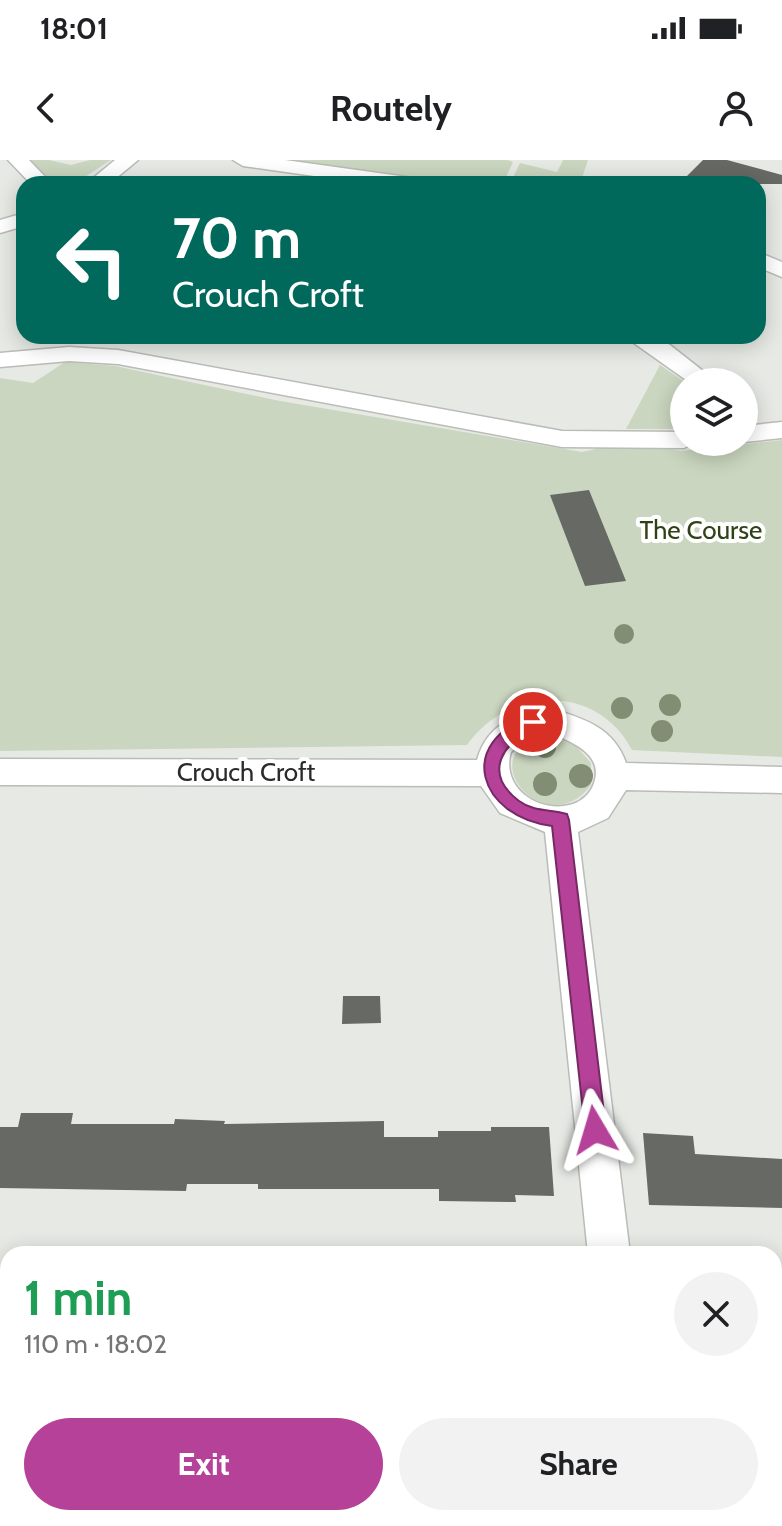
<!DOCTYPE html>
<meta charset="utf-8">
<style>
:root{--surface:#fff;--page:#f2f2f2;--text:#202124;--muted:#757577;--accent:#b64199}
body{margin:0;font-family:Cabin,sans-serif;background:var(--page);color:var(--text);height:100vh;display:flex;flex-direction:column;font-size:30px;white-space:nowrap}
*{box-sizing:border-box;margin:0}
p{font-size:26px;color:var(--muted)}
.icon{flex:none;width:44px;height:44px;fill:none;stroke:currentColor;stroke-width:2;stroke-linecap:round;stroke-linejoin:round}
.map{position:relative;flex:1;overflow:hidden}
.panel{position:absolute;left:0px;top:1086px;width:782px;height:280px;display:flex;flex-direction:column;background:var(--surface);border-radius:24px 24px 0 0;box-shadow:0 4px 20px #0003}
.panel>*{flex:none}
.hud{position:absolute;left:16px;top:16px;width:750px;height:168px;border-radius:24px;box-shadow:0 4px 20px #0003;background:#00695c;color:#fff;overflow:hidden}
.controls{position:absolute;left:670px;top:208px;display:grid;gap:16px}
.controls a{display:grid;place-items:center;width:88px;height:88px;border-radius:50%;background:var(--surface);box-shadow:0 4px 20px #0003;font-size:40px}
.pin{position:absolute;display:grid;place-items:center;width:68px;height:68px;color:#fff;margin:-34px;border:4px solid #fff;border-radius:50%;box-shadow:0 2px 8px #0007}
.me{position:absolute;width:88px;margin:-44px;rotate:353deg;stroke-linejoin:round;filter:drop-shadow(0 0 6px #0008)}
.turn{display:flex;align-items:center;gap:28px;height:168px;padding:0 24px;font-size:36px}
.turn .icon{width:104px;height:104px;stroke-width:2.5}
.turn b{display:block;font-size:56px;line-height:68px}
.round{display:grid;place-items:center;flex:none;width:84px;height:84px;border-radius:42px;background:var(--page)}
.head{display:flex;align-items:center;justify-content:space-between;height:136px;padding:0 24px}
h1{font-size:48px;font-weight:700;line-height:60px;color:#1e9e55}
.button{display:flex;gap:16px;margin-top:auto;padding:16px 24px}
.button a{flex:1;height:92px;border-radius:48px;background:var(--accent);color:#fff;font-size:32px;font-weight:700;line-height:92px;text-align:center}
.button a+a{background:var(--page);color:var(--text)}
.status{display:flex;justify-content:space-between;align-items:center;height:56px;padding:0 40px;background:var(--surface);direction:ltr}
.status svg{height:22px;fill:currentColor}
header{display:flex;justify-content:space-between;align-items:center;height:104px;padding:0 24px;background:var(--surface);font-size:36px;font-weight:700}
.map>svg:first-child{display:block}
</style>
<div class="status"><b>18:01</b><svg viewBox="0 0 49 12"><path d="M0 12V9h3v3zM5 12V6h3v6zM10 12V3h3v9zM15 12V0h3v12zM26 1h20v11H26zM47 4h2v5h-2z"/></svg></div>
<header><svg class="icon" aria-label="back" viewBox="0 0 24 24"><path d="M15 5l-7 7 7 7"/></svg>Routely<svg class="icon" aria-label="person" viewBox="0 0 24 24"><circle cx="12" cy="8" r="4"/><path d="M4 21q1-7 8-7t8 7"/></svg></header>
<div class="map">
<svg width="782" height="1366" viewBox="0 0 782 1366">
<rect width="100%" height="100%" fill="#e7eae4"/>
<path fill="#cad6bf" d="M 25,0 L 49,0 L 71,5 L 90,0 L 111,0 L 74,24 L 52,24 Z
M 286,0 L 507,0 L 513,2 L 503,24 L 464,24 L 434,19 L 419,23 L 292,5 Z
M 563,0 L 588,0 L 580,24 L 510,24 L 520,3 L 557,12 Z
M 65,202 L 115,206 L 280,241 L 582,292 L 632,281 L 681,291 L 782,280 L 782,597 L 632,590 C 597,523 509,526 467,585 L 0,591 L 0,218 L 33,223 Z
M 660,205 L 685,222 L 684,269 L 626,269 Z
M 551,577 L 575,585 L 591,603 L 591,625 C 544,687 464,586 551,577 Z"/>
<path fill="#666964" d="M 703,0 L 727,0 L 782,15 L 782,24 L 679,24 Z
M 589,330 L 626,421 L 585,426 L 550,335 Z
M 343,836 L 380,836 L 381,863 L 342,864 Z
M 21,953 L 73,953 L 71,964 L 174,964 L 175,959 L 225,961 L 224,964 L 384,961 L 384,977 L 438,977 L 438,971 L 491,971 L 491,967 L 549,967 L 554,1036 L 515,1035 L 516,1042 L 439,1041 L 439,1029 L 258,1029 L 258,1024 L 187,1024 L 186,1031 L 0,1028 L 0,967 L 18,967 Z
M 643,973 L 693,976 L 695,994 L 782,999 L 782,1048 L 649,1045 Z"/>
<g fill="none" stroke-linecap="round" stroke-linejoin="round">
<defs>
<path id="street" d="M 8,0 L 29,0 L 52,24 L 31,24 Z
M 115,0 L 138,0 L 109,24 L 86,24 Z
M 233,0 L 285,0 L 414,18 L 424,24 L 371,24 L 243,6 Z
M 24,53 L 24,66 L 0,73 L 0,60 Z
M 758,92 L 782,102 L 782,117 L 758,107 Z
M 624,176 L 654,176 L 670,185 L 717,222 L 689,222 Z
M 69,187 L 118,190 L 562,271 L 684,272 L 684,282 L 695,282 L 684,288 L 562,287 L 118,204 L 69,201 L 0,207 L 0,193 Z
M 782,262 L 782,278 L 744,282 L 743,282 L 744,266 Z
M 553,549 C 585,559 614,568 626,603 L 782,607 L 782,633 L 626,630 L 608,658 L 578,672 L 630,1094 L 588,1094 L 545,672 L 500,653 L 481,626 L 0,625 L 0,599 L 477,600 C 487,563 518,552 553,549 ZM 552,574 C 573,582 604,595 594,623 C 591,633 582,641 573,644 C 540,655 500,628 511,592 L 525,580 Z"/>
<path id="secondary" d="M 0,1122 L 8,1122 L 8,1178 L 0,1178 Z
M 774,1134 L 782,1134 L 782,1192 L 774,1192 Z"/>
</defs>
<use href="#street" stroke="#babcb7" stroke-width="3"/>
<use href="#secondary" stroke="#babcb7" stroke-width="3"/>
<use href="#street" fill="#fff" fill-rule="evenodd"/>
<use href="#secondary" fill="#fff" fill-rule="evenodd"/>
</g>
<g fill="#828d73">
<circle cx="624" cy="474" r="10"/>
<circle cx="670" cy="545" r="11"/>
<circle cx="622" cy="548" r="11"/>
<circle cx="662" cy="571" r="11"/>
<circle cx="545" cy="587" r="11"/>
<circle cx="581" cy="616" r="12"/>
<circle cx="545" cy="624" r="12"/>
</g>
<path fill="#b64199" stroke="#762a63" stroke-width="2" d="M 533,556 L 541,562 L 539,567 C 504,580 481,612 519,641 C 534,652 550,649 567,654 L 569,660 L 606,970 L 603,978 L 595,981 L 588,978 L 585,970 L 552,666 C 479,657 454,582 533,556 Z"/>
<g text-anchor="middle" stroke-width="8" stroke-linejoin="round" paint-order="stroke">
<g font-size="26" fill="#2f4116" stroke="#fff">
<text x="701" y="379">The Course</text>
</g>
<g font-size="26" fill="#2b2c2a" stroke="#fff">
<text x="246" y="621">Crouch Croft</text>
</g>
</g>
</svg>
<div class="controls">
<a><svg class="icon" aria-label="layers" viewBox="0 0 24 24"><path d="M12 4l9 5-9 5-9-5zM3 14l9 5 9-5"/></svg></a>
</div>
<div class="pin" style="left:533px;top:562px;background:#d93025"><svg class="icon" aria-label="arrive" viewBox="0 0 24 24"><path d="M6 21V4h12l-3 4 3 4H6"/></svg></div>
<svg class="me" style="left:595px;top:970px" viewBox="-20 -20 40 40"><path d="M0-17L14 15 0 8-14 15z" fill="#b64199" stroke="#fff" stroke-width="4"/></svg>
<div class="hud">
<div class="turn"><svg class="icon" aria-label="left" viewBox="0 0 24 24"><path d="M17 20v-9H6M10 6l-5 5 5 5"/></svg><div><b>70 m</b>Crouch Croft</div></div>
</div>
<section class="panel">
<div class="head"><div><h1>1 min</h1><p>110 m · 18:02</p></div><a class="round"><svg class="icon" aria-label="close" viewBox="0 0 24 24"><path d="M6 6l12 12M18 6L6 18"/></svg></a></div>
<div class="button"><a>Exit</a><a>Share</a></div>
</section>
</div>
